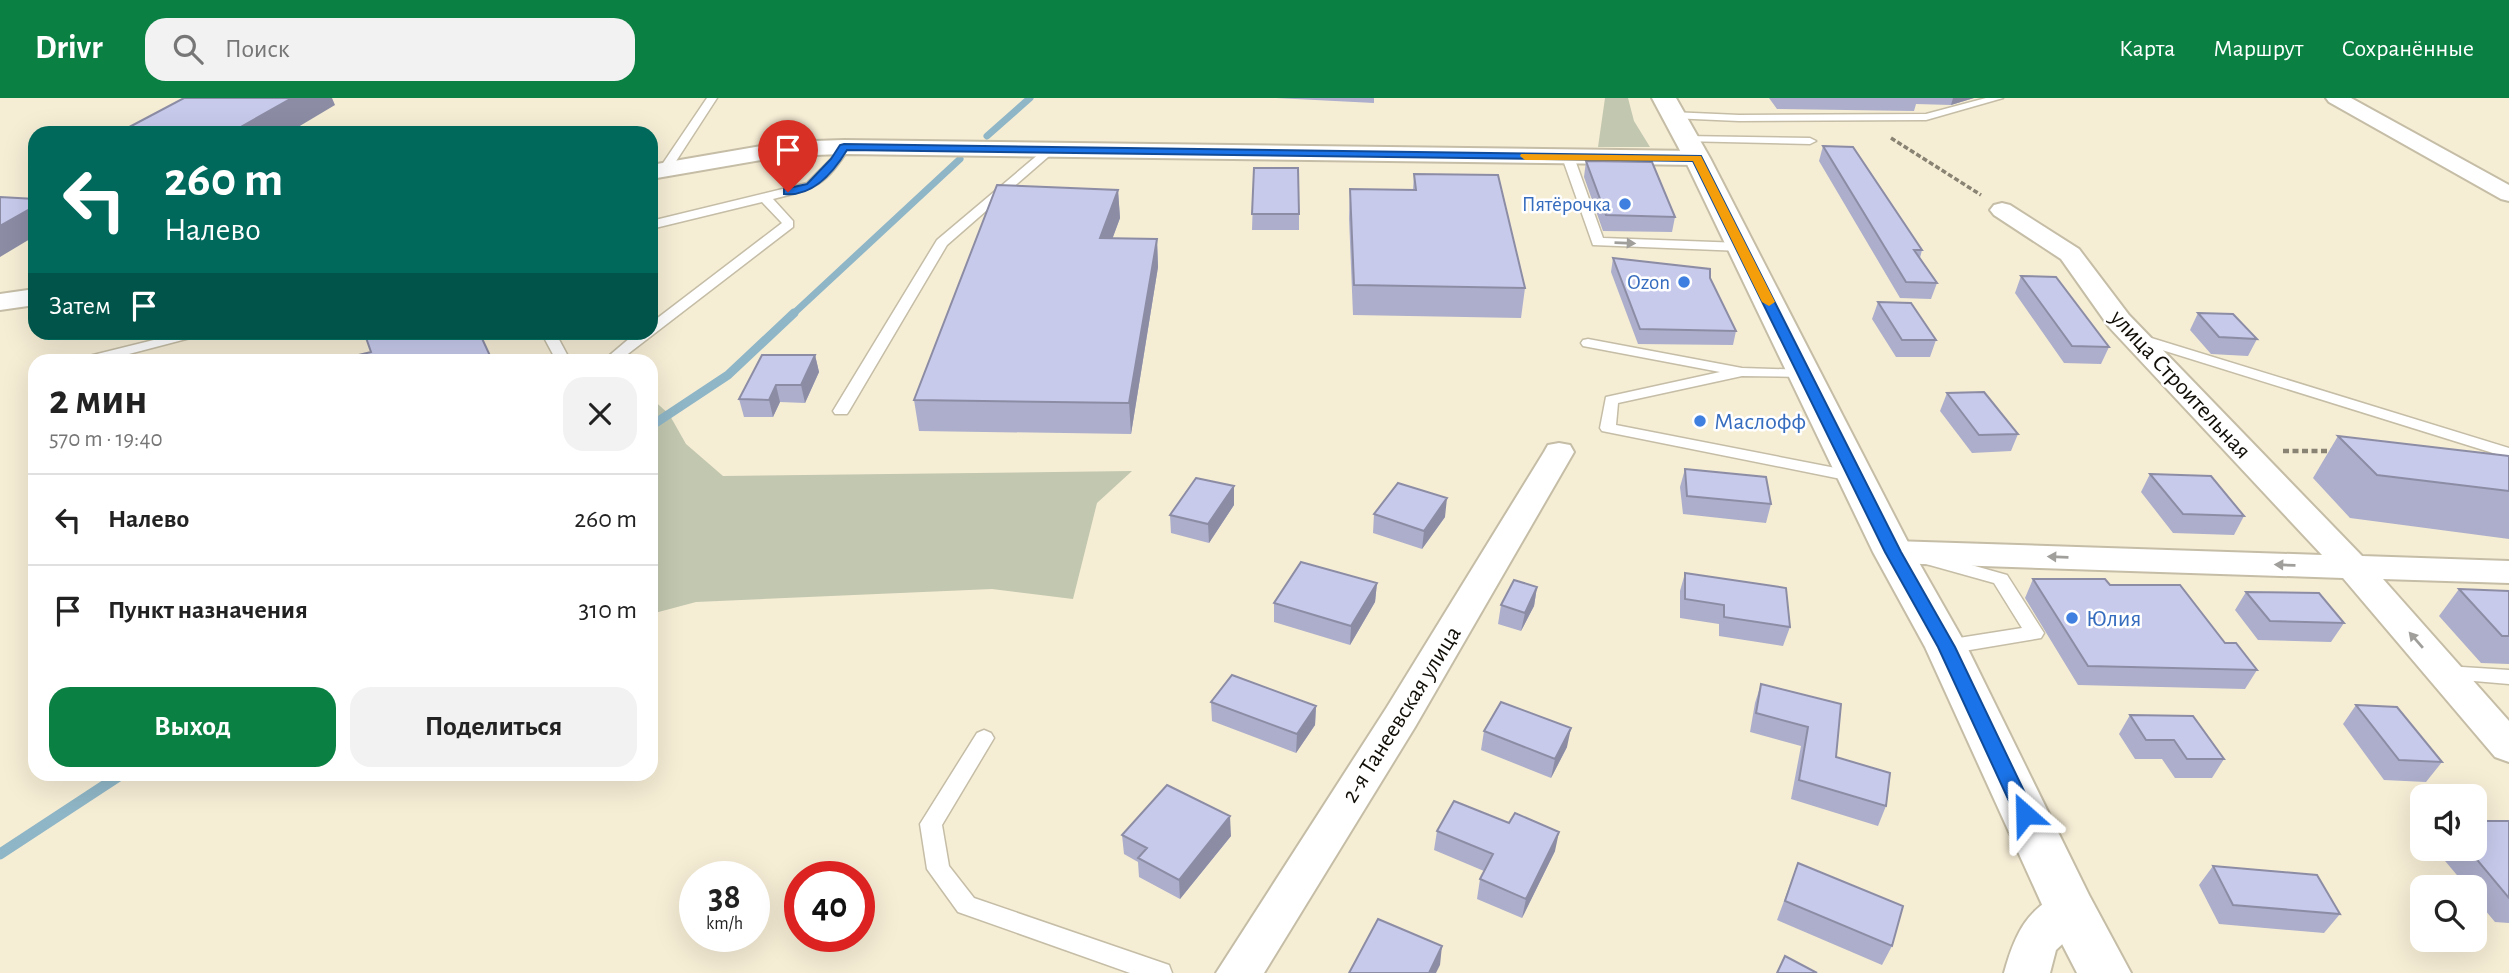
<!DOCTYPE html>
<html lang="ru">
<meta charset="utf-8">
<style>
:root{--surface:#fff;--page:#f2f2f2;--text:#222;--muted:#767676;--line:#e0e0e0;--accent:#0b8043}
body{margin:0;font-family:"Alegreya Sans",sans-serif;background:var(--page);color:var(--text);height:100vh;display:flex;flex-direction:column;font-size:26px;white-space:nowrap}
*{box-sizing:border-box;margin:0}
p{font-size:23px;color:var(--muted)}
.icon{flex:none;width:38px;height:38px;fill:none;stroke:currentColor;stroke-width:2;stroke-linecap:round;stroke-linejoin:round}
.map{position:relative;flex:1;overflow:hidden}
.details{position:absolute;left:28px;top:256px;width:630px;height:427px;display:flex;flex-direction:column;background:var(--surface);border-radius:21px;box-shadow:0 7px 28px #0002}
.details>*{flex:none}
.hud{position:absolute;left:28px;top:28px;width:630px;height:214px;border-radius:21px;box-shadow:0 7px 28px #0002;background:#00695c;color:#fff;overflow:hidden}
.tools{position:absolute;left:2410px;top:686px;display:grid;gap:14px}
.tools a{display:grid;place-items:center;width:77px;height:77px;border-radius:14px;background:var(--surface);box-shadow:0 7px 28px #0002;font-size:35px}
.speed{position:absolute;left:679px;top:763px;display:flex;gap:14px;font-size:35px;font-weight:700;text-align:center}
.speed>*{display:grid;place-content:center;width:91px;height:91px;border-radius:50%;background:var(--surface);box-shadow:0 7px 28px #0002;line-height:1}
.speed small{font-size:18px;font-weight:400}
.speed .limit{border:10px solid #d22;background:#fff;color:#111}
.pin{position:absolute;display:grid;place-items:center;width:60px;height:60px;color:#fff;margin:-72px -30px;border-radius:50% 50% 50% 0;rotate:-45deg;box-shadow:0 0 7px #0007}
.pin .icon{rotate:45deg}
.me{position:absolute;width:77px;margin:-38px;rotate:335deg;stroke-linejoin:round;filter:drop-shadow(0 0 5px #0008)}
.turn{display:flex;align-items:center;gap:24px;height:147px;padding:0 21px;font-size:32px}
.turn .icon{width:91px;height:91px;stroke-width:2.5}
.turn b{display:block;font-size:49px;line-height:60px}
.then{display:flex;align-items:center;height:66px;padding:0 21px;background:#0003;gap:14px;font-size:26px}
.round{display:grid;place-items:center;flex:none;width:74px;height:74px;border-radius:21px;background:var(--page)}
.headline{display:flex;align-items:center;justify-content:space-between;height:119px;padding:0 21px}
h1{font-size:42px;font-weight:700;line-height:52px}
.cta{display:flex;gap:14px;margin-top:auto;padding:14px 21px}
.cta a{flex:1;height:80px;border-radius:21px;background:var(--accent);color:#fff;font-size:28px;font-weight:700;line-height:80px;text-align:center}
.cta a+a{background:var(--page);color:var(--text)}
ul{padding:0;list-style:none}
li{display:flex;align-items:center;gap:21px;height:91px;padding:0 21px;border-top:2px solid var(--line)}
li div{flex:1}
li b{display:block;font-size:26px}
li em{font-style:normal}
header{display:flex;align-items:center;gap:42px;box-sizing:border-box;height:98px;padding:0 35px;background:var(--accent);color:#fff}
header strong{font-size:33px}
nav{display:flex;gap:38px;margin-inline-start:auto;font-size:24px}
.search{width:490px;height:63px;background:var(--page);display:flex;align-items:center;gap:18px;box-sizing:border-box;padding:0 24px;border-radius:21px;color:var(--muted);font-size:26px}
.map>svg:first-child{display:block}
</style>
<header>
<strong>Drivr</strong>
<div class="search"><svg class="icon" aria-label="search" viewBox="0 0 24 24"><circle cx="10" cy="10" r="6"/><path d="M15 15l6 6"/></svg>Поиск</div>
<nav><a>Карта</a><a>Маршрут</a><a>Сохранённые</a></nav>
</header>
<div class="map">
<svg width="2509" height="875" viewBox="0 0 2509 875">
<rect width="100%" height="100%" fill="#f6edd5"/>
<path fill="#c2c7af" d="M 1605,0 L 1628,0 L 1634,23 L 1650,49 L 1598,49 Z
M 651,300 L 669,316 L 686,346 L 723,378 L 1132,373 L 1097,405 L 1073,501 L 992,491 L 696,504 L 651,516 Z"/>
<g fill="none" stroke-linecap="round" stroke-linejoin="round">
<path stroke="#8fb6c6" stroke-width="7" d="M 987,38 L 1030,0
M 792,217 L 960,61"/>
<path stroke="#8fb6c6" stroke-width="9" d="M 651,328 L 728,277 L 794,215"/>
<path stroke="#8fb6c6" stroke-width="11" d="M 0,756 L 122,676"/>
<defs>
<path id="service" d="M 707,0 L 717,0 L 669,74 L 661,74 L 659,71 Z
M 1986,0 L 2003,0 L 1926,22 L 1739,23 L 1671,20 L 1666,17 L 1671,14 L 1739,17 L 1926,16 Z
M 1684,38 L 1810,40 L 1816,43 L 1810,46 L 1680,43 L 1680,39 Z
M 844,46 L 850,49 C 825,88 817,90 773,101 L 793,123 L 793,129 L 620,262 L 604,262 L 637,234 L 651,234 L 651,225 L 782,125 L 762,104 L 651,131 L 651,123 L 807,85 L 831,61 L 840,47 Z
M 1046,50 L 1056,52 L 947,147 L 849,313 L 847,316 L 835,316 L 833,313 L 937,142 Z
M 1568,56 L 1574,59 L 1603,140 L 1742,145 L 1749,149 L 1742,153 L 1593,147 L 1562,59 Z
M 186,234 L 213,234 L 106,262 L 83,262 L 85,259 Z
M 541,234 L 555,234 L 570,262 L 556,262 Z
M 2135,235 L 2509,350 L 2509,360 L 2130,242 L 2128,239 L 2130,236 Z
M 1588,241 L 1742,270 L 1808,272 L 1810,275 L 1808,278 L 1803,279 L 1742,278 L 1618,305 L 1616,327 L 1856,374 L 1864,379 L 1856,384 L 1602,333 L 1600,330 L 1606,299 L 1720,274 L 1583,248 L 1581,245 L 1583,242 Z
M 1932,456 L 2007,477 L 2044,535 L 2041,540 L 1946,556 L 1939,554 L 1936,549 L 1939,544 L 1946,542 L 2022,530 L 1994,485 L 1926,466 L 1923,462 Z
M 2446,568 L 2509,572 L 2509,586 L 2439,580 L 2436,575 L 2439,570 Z
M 984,632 L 991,635 L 994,640 L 942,727 L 949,768 L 974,800 L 1169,867 L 1172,875 L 1130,875 L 958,814 L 927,771 L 920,726 L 977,635 Z"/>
<path id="minor" d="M 2326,0 L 2351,0 L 2509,87 L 2509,103 L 2501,101 L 2329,4 Z
M 844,42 L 1697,53 L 1705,55 L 1708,60 L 1705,65 L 1697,67 L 844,56 L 784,58 L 651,81 L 651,67 L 784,44 Z
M 2002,105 L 2010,107 L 2079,151 L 2129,217 L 2362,458 L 2509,463 L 2509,485 L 2383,481 L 2509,623 L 2509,664 L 2495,659 L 2343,480 L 1893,465 L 1881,462 L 1876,454 L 1881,446 L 1893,443 L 2322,457 L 2109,229 L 2061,161 L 1994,117 L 1990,112 L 1994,107 Z
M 35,191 L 35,207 L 0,212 L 0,196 Z
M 1559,345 L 1570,347 L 1574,354 L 1415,629 L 1264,875 L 1216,875 L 1387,609 L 1544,354 L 1548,347 Z
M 2070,792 L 2086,798 L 2092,811 L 2086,824 L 2056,852 L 2050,875 L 2004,875 C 2015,835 2028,807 2070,792 Z"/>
<path id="tertiary" d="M 1652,0 L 1676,0 L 1710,60 L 1913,454 L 1967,549 L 2089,797 L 2131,875 L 2077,875 L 2044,811 L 1925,549 L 1873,454 L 1684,60 Z"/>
</defs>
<use href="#service" stroke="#c5bda6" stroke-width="3"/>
<use href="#minor" stroke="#c5bda6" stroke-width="4"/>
<use href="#tertiary" stroke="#c5bda6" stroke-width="4"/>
<path stroke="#898373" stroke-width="3.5" stroke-dasharray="5 2.5" stroke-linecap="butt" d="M 1891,40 L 1981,97"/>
<path stroke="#898373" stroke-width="4.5" stroke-dasharray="6 3.5" stroke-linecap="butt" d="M 2283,353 L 2333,353"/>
<use href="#service" fill="#fff" fill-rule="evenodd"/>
<use href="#minor" fill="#fff" fill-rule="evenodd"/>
<use href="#tertiary" fill="#fff" fill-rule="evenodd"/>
</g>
<path fill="#acaecb" d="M 1276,0 L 1374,0 L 1374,5 Z
M 1769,0 L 1974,0 L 1951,7 L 1916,6 L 1914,13 L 1777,11 Z
M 1823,48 L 1922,152 L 1920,160 L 1937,185 L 1931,201 L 1900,200 L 1819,63 Z
M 1586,63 L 1675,119 L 1672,134 L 1603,133 L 1584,79 Z
M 1254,70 L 1299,116 L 1299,132 L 1252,132 Z
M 1414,76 L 1525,190 L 1521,220 L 1353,217 L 1349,120 L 1350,91 L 1413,92 Z
M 1118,92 L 1120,120 L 1112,141 L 1157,141 L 1158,169 L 1131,336 L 919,333 L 914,302 Z
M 1613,160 L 1710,180 L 1736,233 L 1733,247 L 1638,246 L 1611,174 Z
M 2021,178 L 2109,249 L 2101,266 L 2064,265 L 2015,195 Z
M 1878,204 L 1936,242 L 1930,259 L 1896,259 L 1872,221 Z
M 2198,215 L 2257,241 L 2248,258 L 2211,256 L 2190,232 Z
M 815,257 L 819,274 L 805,305 L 780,304 L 773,319 L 744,319 L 739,301 Z
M 1947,295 L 2018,336 L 2011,353 L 1972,355 L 1940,313 Z
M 2338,338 L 2509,358 L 2509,441 L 2350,420 L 2313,380 Z
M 1685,371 L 1771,406 L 1766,425 L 1683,416 L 1680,389 Z
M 2150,376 L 2244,418 L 2234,437 L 2173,435 L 2141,394 Z
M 1234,388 L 1234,407 L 1209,445 L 1171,435 L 1170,417 Z
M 1374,416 L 1445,419 L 1422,451 L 1373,435 Z
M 1685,475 L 1790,529 L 1783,548 L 1719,538 L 1719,526 L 1680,520 L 1680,493 Z
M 2033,481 L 2110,487 L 2225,545 L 2257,572 L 2245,591 L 2078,587 L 2025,500 Z
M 1377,485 L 1375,504 L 1350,547 L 1274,524 L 1274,505 Z
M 1537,489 L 1534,508 L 1521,533 L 1498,526 L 1501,507 Z
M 2459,491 L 2509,493 L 2509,566 L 2481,565 L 2439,518 Z
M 2246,494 L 2344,525 L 2331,544 L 2258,542 L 2235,512 Z
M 1761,586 L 1841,606 L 1836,659 L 1886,708 L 1878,728 L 1791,701 L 1801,648 L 1750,634 L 1755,605 Z
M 1211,604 L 1316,608 L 1315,627 L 1296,655 L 1212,623 Z
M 2356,607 L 2442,664 L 2426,684 L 2384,682 L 2343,626 Z
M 2130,617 L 2224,661 L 2212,680 L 2175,680 L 2162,661 L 2135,661 L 2119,636 Z
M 1484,633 L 1567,649 L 1551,680 L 1481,652 Z
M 2509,723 L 2509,825 L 2495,824 L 2474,799 L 2474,789 L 2467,789 L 2435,751 L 2474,751 Z
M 1437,733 L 1555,753 L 1522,820 L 1477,801 L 1480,781 L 1484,773 L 1434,752 Z
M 1122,737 L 1231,738 L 1180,801 L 1139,779 L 1138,764 L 1124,756 Z
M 1798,765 L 1892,848 L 1882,867 L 1777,822 Z
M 2213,768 L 2340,816 L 2324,835 L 2219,826 L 2199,787 Z"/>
<path fill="#8c8da5" d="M 292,0 L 332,0 L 335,7 L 288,35 L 230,35 Z
M 1953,0 L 1974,0 L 1951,7 Z
M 1118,92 L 1120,120 L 1102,169 L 1100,140 Z
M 35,108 L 35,138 L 0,159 L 0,128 Z
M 1157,141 L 1158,169 L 1131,336 L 1129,305 Z
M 815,257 L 819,274 L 805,305 L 801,287 Z
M 776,287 L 780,304 L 773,319 L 769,302 Z
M 1234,388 L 1234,407 L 1209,445 L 1208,426 Z
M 1447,400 L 1445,419 L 1422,451 L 1424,433 Z
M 1377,485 L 1375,504 L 1350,547 L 1351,528 Z
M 1537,489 L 1534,508 L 1521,533 L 1525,515 Z
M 1316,608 L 1315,627 L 1296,655 L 1297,636 Z
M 1571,630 L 1567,649 L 1551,680 L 1555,661 Z
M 1230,718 L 1231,738 L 1180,801 L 1179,782 Z
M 1559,734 L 1555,753 L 1522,820 L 1526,801 Z
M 1442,848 L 1440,867 L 1436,875 L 1429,875 Z"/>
<path fill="#c8caec" stroke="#8c8da5" stroke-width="2" d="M 184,0 L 292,0 L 230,35 L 118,35 Z
M 1823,48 L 1853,49 L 1922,152 L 1914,152 L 1937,185 L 1906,184 Z
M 1586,63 L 1652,64 L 1675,119 L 1606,117 Z
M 1254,70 L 1298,70 L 1299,116 L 1252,116 Z
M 1414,76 L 1498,77 L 1525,190 L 1354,187 L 1350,91 L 1416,92 Z
M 997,87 L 1118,92 L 1100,140 L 1157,141 L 1129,305 L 914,302 Z
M 0,99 L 35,101 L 35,108 L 0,128 Z
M 1613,160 L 1710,171 L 1710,180 L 1736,233 L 1640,231 Z
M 2021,178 L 2056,179 L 2109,249 L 2072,248 Z
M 1878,204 L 1911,205 L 1936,242 L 1902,242 Z
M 2198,215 L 2233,216 L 2257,241 L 2219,239 Z
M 364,234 L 479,234 L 492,262 L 338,262 L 371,254 Z
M 762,257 L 815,257 L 801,287 L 776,287 L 769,302 L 739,301 Z
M 1984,294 L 2018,336 L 1979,337 L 1947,295 Z
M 2338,338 L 2509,358 L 2509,393 L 2377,377 Z
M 1685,371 L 1766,379 L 1771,406 L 1687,398 Z
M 2150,376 L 2211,378 L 2244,418 L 2183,416 Z
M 1196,380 L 1234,388 L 1208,426 L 1170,417 Z
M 1398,385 L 1447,400 L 1424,433 L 1374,416 Z
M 1301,464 L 1377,485 L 1351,528 L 1274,505 Z
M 1685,475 L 1786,490 L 1790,529 L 1724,519 L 1724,507 L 1685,501 Z
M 2033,481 L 2105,481 L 2110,487 L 2180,487 L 2225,545 L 2236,545 L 2257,572 L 2088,568 Z
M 1514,482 L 1537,489 L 1525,515 L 1501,507 Z
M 2459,491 L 2509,493 L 2509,538 L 2502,538 Z
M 2246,494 L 2319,495 L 2344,525 L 2270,523 Z
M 1232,577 L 1316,608 L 1297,636 L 1211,604 Z
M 1761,586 L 1841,606 L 1836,659 L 1890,675 L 1886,708 L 1799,682 L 1808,629 L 1756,615 Z
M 1501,604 L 1571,630 L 1555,661 L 1484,633 Z
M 2356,607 L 2397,609 L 2442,664 L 2399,662 Z
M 2130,617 L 2193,618 L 2224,661 L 2187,661 L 2174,642 L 2146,642 Z
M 1167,687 L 1230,718 L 1179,782 L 1138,760 L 1147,750 L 1122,737 Z
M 1454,703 L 1509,725 L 1515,715 L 1559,734 L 1526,801 L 1480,781 L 1493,756 L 1437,733 Z
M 2474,723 L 2509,723 L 2509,800 L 2468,751 L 2474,751 Z
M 1798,765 L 1903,808 L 1892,848 L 1785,803 Z
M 2213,768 L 2317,777 L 2340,816 L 2233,807 Z
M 1378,821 L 1442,848 L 1429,875 L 1349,875 Z
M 1785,858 L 1817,875 L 1777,875 Z"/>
<defs><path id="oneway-solid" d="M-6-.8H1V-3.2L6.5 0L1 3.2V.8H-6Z" transform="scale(1.75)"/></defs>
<g fill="#a09f9c">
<use href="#oneway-solid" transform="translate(1625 145) rotate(2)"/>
<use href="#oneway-solid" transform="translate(2058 459) rotate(-178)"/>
<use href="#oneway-solid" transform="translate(2285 467) rotate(-178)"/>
<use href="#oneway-solid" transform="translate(2416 542) rotate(-131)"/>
</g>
<path fill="#1a73e8" stroke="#114b97" stroke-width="2" d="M 844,46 L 1701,58 L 1901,454 L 1955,549 L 2035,716 L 2032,721 L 2025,724 L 2018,721 L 2015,716 L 1938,549 L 1885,454 L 1693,63 L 847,52 C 833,75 813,99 784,96 L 784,91 L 807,86 L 831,61 L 840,47 Z"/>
<path fill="#f59e0b" d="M 1521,56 L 1701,58 L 1775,204 L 1769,208 L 1762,204 L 1693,63 L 1525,62 L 1520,58 Z"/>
<g fill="#3f7fe0" stroke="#fff" stroke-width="2.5">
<circle cx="1625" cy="106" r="7"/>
<circle cx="1684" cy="184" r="7"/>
<circle cx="1700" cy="323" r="7"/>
<circle cx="2072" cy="520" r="7"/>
</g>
<g text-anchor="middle" stroke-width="5" stroke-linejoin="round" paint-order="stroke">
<g font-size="21" fill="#366cbe" stroke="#fff" text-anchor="end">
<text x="1611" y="113">Пятёрочка</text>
<text x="1670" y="191">Ozon</text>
</g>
<g font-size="24" fill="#110e07" stroke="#fff">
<text transform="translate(2181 286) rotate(47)" y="8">улица Строительная</text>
<text transform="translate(1401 616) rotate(-58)" y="8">2-я Танеевская улица</text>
</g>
<g font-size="24" fill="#366cbe" stroke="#fff" text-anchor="start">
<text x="1714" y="331">Маслофф</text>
<text x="2086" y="528">Юлия</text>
</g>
</g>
</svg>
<div class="tools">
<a><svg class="icon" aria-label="sound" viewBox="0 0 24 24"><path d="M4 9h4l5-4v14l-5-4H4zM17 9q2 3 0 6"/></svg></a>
<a><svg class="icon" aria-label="search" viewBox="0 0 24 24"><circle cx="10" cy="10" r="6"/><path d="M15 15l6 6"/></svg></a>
</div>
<div class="speed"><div>38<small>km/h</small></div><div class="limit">40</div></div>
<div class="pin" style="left:788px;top:94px;background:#d93025"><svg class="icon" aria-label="arrive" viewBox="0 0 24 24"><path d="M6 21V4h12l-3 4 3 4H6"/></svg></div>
<svg class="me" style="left:2025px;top:716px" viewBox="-20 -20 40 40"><path d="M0-17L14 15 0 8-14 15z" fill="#1a73e8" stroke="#fff" stroke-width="4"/></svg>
<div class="hud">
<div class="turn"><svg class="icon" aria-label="left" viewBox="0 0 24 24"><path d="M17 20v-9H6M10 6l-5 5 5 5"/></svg><div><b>260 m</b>Налево</div></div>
<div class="then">Затем<svg class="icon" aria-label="arrive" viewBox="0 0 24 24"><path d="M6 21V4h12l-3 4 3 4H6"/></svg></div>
</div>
<section class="details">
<div class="headline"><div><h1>2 мин</h1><p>570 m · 19:40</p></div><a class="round"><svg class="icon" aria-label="close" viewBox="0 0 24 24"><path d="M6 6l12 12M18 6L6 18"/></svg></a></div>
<ul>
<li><svg class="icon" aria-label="left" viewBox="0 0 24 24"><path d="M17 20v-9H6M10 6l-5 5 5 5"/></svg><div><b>Налево</b></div><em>260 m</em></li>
<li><svg class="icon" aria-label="arrive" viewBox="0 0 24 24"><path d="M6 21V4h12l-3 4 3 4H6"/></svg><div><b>Пункт назначения</b></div><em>310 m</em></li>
</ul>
<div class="cta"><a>Выход</a><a>Поделиться</a></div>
</section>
</div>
